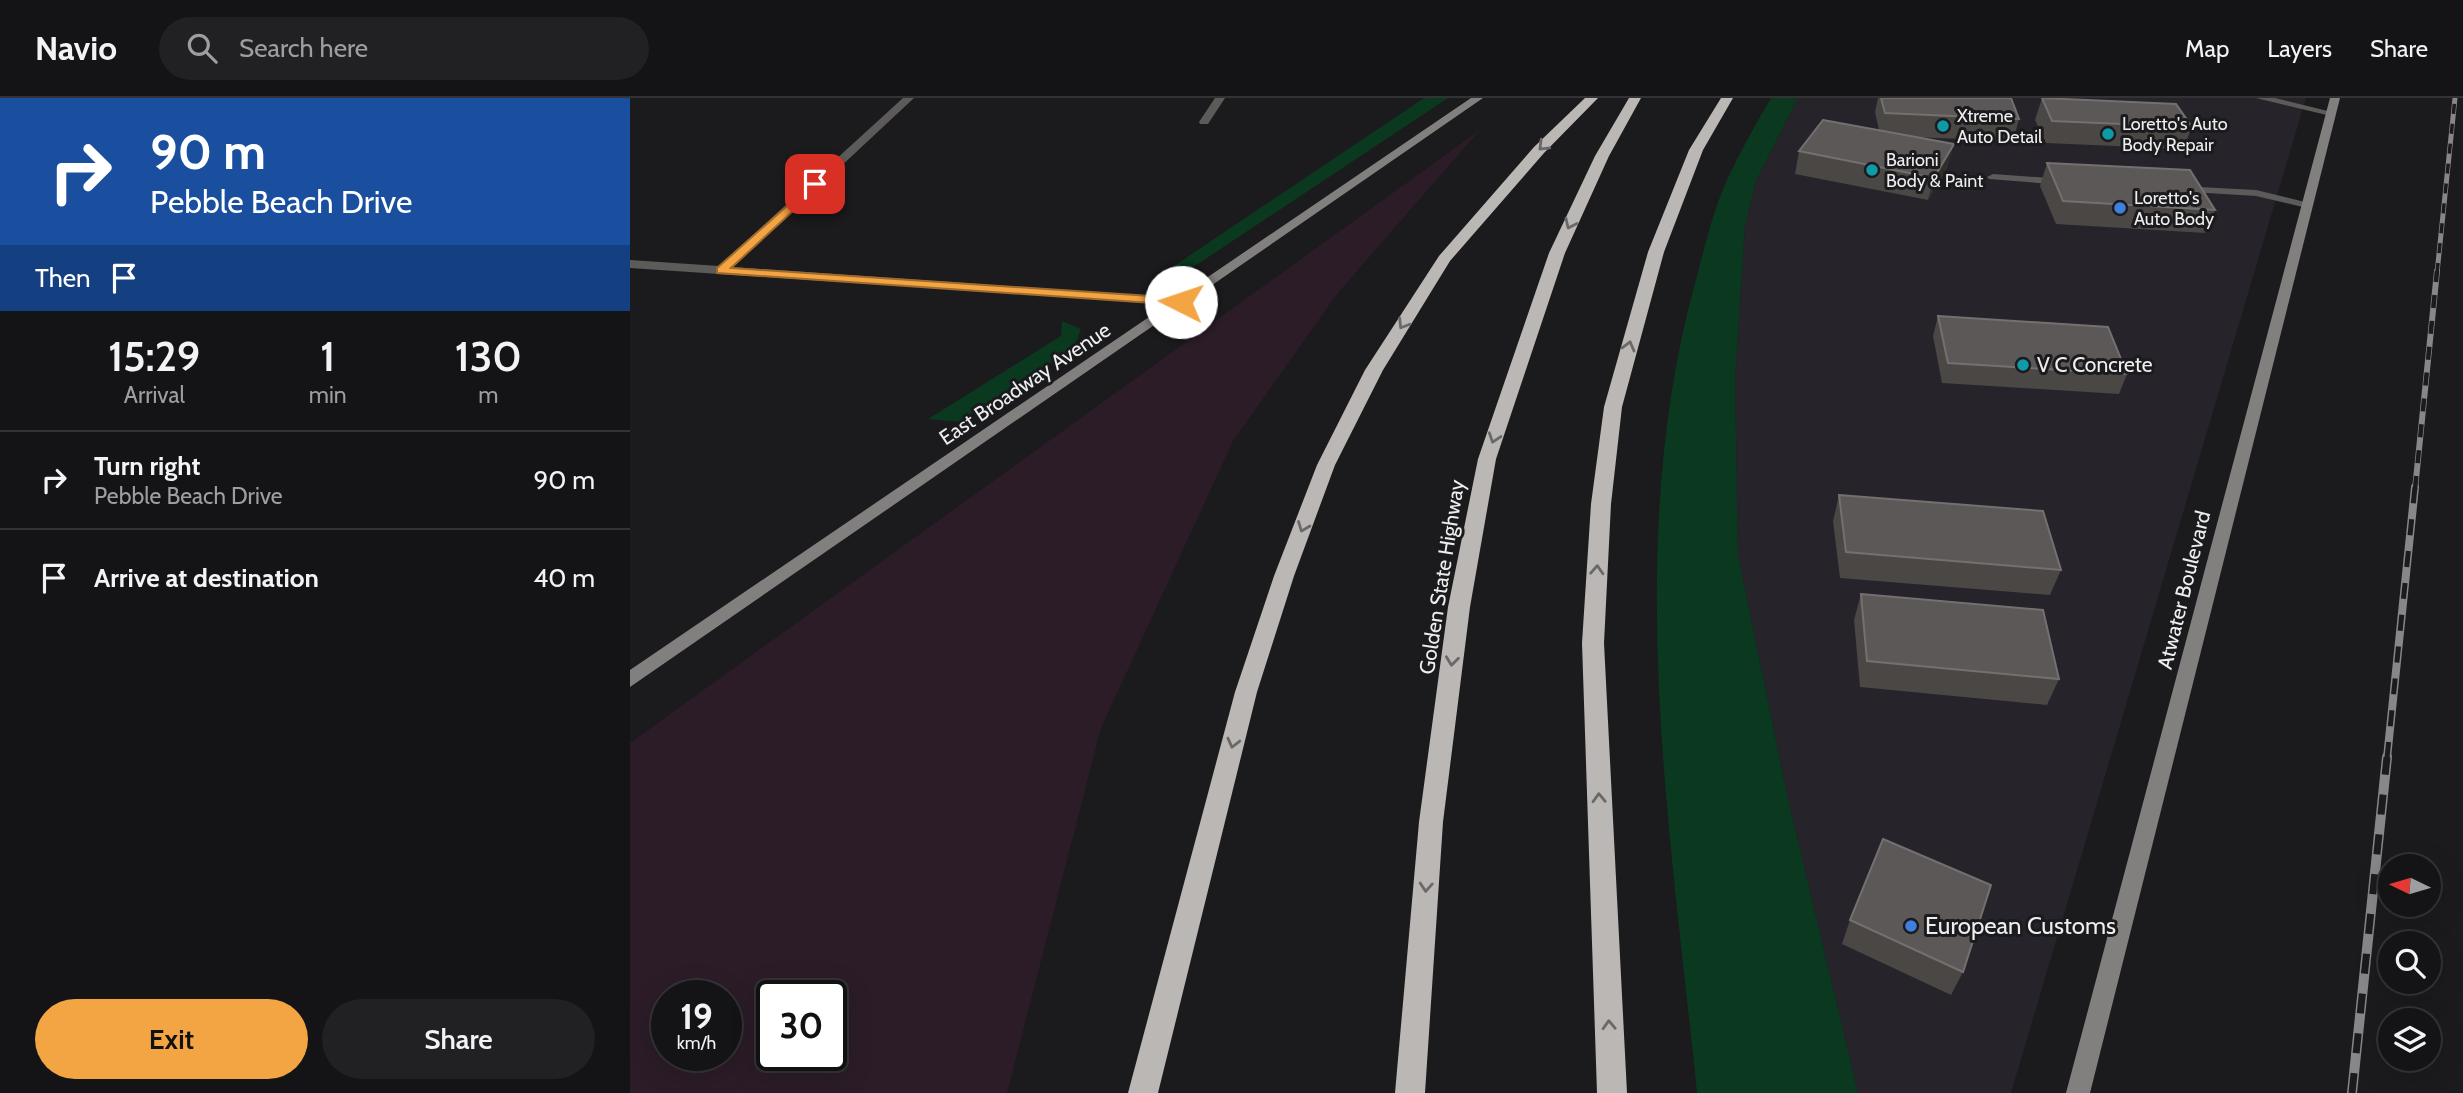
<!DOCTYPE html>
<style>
:root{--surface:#141416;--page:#212123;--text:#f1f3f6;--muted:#9d9ea1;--line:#333335;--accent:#f3a443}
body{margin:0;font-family:Cabin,sans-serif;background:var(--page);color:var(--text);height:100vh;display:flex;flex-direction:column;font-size:26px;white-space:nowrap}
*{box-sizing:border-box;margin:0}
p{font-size:23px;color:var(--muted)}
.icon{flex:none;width:38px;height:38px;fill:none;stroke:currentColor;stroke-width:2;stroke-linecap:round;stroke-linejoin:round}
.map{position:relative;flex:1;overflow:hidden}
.details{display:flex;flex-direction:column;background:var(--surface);width:630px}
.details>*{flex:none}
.hud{background:#1a4fa0;color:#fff;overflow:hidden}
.needle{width:46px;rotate:275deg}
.buttons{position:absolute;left:1748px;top:756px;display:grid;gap:14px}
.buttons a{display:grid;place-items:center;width:63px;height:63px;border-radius:50%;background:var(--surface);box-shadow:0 7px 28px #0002,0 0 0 2px var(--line);font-size:35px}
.speed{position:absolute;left:21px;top:882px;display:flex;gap:14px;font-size:35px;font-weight:700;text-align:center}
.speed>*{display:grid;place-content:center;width:91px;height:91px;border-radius:50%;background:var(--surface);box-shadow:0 7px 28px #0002,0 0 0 2px var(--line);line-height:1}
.speed small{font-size:18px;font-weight:400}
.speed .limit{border:4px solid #111;border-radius:10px;background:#fff;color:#111}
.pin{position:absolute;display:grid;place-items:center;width:60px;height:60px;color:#fff;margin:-30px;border-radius:14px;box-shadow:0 4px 10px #0006}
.me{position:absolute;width:77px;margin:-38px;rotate:274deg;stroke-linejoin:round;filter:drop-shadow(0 0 5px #0008)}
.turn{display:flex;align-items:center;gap:24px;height:147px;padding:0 35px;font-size:32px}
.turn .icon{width:91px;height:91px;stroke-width:2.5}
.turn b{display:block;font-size:49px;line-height:60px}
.then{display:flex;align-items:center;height:66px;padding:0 35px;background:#0003;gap:14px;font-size:26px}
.eta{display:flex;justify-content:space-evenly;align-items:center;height:119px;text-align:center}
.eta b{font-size:42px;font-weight:600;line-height:49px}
.action{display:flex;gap:14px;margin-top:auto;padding:14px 35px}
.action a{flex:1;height:80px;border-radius:42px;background:var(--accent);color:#111;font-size:28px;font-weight:600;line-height:80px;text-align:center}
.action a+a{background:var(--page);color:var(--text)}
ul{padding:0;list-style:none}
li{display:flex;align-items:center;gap:21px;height:98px;padding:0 35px;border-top:2px solid var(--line)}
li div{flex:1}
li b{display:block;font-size:26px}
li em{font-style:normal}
header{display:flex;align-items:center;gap:42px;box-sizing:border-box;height:98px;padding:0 35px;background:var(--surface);border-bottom:2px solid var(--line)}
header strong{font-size:33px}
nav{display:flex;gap:38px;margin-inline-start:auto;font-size:24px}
.search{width:490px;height:63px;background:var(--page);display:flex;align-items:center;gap:18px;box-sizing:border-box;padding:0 24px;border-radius:38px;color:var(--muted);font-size:26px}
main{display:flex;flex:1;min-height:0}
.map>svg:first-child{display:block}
</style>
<header>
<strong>Navio</strong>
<div class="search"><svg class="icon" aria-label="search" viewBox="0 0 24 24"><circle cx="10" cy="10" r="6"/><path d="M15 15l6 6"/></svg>Search here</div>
<nav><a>Map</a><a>Layers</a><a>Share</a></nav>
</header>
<main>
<section class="details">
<div class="hud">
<div class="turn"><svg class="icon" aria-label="right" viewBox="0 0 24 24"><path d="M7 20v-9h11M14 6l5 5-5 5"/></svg><div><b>90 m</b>Pebble Beach Drive</div></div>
<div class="then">Then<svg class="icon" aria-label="arrive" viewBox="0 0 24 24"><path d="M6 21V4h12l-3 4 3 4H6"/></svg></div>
</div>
<div class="eta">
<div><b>15:29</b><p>Arrival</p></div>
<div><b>1</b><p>min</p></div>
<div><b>130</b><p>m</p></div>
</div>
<ul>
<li><svg class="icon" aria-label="right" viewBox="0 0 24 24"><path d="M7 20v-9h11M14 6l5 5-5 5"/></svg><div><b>Turn right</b><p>Pebble Beach Drive</p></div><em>90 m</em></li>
<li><svg class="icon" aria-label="arrive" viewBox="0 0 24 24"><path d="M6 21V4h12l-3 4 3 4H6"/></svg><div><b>Arrive at destination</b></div><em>40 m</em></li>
</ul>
<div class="action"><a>Exit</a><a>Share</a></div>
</section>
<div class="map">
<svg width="1833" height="995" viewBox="0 0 1833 995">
<rect width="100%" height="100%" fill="#1b1a1d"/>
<path fill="#2b1c28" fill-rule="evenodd" d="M 850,32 L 707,196 L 603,343 L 471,630 L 377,995 L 0,995 L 0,645 ZM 37,898 L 96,898 L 96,957 L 37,957 ZM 142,898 L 201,898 L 201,957 L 142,957 Z"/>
<path fill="#26232b" d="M 1168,0 L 1676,0 L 1381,995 L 1228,995 L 1158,701 L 1108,457 L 1105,282 L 1115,128 L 1126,83 Z"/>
<path fill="#0a391f" d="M 794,0 L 818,0 L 568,166 L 549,175 L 529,178 Z
M 1141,0 L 1168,0 L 1126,83 L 1115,128 L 1105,282 L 1108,457 L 1158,701 L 1228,995 L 1067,995 C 1040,730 993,446 1065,185 C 1074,152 1082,116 1096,84 C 1109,56 1125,27 1141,0 Z
M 432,223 L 451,231 L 444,250 L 330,324 L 298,321 L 431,238 Z"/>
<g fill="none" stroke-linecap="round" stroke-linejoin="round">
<path fill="#5d5b5a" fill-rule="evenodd" d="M 1626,0 L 1645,0 L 1706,15 L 1701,18 Z
M 1363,76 L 1434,81 L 1440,84 L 1434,87 L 1359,81 L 1357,79 Z
M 1549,88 L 1626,92 L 1683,106 L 1677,110 L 1626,98 L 1545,93 L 1543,91 Z"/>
<path fill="#5d5b5a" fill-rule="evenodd" d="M 273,0 L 284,0 L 103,169 L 551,200 L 558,204 L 556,207 L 0,170 L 0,162 L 89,168 Z
M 585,0 L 595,0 L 578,26 L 570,26 L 569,24 Z"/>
<path fill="#82807e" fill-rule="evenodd" d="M 841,0 L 853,0 L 0,589 L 0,572 Z
M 1700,0 L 1710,0 L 1460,995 L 1436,995 Z"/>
<path fill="#bab7b4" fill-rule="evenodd" d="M 955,0 L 968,0 L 914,55 L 820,163 L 753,272 L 705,367 L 664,478 L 627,594 L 528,995 L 498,995 L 605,594 L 644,478 L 687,367 L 735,272 L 809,158 L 904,49 Z
M 999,0 L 1011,0 L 979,58 L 935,155 L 866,361 L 840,509 L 813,724 L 795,995 L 765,995 L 789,724 L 818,509 L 848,361 L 919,155 L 965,58 Z
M 1091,0 L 1103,0 L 1073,52 L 1034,154 L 992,309 L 981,406 L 974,545 L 997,995 L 967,995 L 952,545 L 961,406 L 974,309 L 1018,154 L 1059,52 Z"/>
<defs>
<path id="rail-far3" d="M 1807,175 L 1825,0"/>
<path id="rail-far2" d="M 1785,391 L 1807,173"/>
<path id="rail-far1" d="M 1757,660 L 1785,389"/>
<path id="rail" d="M 1722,995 L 1757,659"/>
</defs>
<use href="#rail-far3" stroke="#878688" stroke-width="5"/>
<use href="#rail-far2" stroke="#878688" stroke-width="6"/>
<use href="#rail-far1" stroke="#878688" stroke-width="8"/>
<use href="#rail" stroke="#878688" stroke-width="10"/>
<use href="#rail-far3" stroke="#1b1a1d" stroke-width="3.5" stroke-dasharray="10" stroke-linecap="butt"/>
<use href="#rail-far2" stroke="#1b1a1d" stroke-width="4.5" stroke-dasharray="13" stroke-linecap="butt"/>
<use href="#rail-far1" stroke="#1b1a1d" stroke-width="5" stroke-dasharray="16" stroke-linecap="butt"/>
<use href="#rail" stroke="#1b1a1d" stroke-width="7" stroke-dasharray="20" stroke-linecap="butt"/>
</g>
<path fill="#4a4745" d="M 1248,0 L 1381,0 L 1389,21 L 1383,43 L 1282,39 L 1318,68 L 1298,102 L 1165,76 L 1169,53 L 1249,32 L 1245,14 Z
M 1412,0 L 1562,29 L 1553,51 L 1416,45 L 1405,22 Z
M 1417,65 L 1585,112 L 1575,135 L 1426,126 L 1410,88 Z
M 1308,218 L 1497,276 L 1489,296 L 1312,285 L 1303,238 Z
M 1209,397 L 1431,472 L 1420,497 L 1210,480 L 1203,423 Z
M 1231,496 L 1429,581 L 1417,607 L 1230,589 L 1224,522 Z
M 1220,822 L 1333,874 L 1321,897 L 1212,846 Z"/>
<path fill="#302d2d" d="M 1324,46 L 1318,68 L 1298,102 L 1304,80 Z"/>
<path fill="#5c5857" stroke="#73706f" stroke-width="2" d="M 1251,0 L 1381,0 L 1389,21 L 1255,15 Z
M 1412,0 L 1546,6 L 1562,29 L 1422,23 Z
M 1193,22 L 1324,46 L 1304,80 L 1169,53 Z
M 1417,65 L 1560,72 L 1585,112 L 1433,103 Z
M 1308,218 L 1478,229 L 1497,276 L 1318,265 Z
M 1209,397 L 1413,413 L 1431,472 L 1216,454 Z
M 1231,496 L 1413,512 L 1429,581 L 1237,563 Z
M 1253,741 L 1361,787 L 1333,874 L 1220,822 Z"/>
<defs><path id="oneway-chevron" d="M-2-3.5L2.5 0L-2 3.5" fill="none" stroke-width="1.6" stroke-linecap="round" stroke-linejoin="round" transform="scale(1.75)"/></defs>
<g stroke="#6a6868">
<use href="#oneway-chevron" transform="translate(913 48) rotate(135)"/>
<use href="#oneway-chevron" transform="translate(940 126) rotate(115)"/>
<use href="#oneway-chevron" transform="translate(773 226) rotate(122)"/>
<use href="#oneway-chevron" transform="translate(999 248) rotate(-75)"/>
<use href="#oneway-chevron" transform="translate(864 340) rotate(108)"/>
<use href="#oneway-chevron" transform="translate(673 429) rotate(111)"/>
<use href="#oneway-chevron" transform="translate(967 472) rotate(-87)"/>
<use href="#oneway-chevron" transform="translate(822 563) rotate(97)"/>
<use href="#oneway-chevron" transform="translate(603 645) rotate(104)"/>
<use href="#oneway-chevron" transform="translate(969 700) rotate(-92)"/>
<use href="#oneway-chevron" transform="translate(796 789) rotate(94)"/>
<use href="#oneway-chevron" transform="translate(979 927) rotate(-92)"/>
</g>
<path fill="#f3a443" stroke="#9e6b2c" stroke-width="2" d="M 185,83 L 189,84 L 189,89 L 101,170 L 551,200 L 557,204 L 551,207 L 87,175 L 87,170 Z"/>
<g fill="#0f9aa8" stroke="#1b1a1d" stroke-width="2.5">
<circle cx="1313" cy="28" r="7"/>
<circle cx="1478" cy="36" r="7"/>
<circle cx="1242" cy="72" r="7"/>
<circle cx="1393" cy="267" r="7"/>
</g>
<g fill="#3f7fe0" stroke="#1b1a1d" stroke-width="2.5">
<circle cx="1490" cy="110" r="7"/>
<circle cx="1281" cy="828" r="7"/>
</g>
<g text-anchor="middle" stroke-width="6" stroke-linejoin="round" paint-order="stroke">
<g font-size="18" fill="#eeedef" stroke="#1b1a1d" text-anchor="start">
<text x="1327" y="24">Xtreme<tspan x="1327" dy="21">Auto Detail</tspan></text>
<text x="1492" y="32">Loretto's Auto<tspan x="1492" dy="21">Body Repair</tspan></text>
<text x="1256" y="68">Barioni<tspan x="1256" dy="21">Body &amp; Paint</tspan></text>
<text x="1504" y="106">Loretto's<tspan x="1504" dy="21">Auto Body</tspan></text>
</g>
<g font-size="21" fill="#eeedef" stroke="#1b1a1d" text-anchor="start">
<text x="1407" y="274">V C Concrete</text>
</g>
<g font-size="21" fill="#eeedef" stroke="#1b1a1d">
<text transform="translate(395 286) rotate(-34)" y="7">East Broadway Avenue</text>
<text transform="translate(812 479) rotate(-81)" y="7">Golden State Highway</text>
<text transform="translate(1554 492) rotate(-76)" y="7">Atwater Boulevard</text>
</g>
<g font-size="24" fill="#eeedef" stroke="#1b1a1d" text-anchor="start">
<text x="1295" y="836">European Customs</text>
</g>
</g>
</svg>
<div class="buttons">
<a><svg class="needle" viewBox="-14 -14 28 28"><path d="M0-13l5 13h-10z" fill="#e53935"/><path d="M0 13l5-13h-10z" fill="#9d9ea1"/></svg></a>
<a><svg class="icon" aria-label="search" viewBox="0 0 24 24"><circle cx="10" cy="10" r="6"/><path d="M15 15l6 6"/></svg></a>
<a><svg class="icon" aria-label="layers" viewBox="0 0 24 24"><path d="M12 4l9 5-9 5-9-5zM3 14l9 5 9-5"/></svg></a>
</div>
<div class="speed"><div>19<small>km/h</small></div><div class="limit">30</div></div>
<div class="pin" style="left:185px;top:86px;background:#d93025"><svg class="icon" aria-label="arrive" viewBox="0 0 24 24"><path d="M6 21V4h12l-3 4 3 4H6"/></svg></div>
<svg class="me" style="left:551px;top:204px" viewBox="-20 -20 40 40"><circle r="19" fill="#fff"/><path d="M0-13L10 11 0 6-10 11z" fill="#f3a443"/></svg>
</div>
</main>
